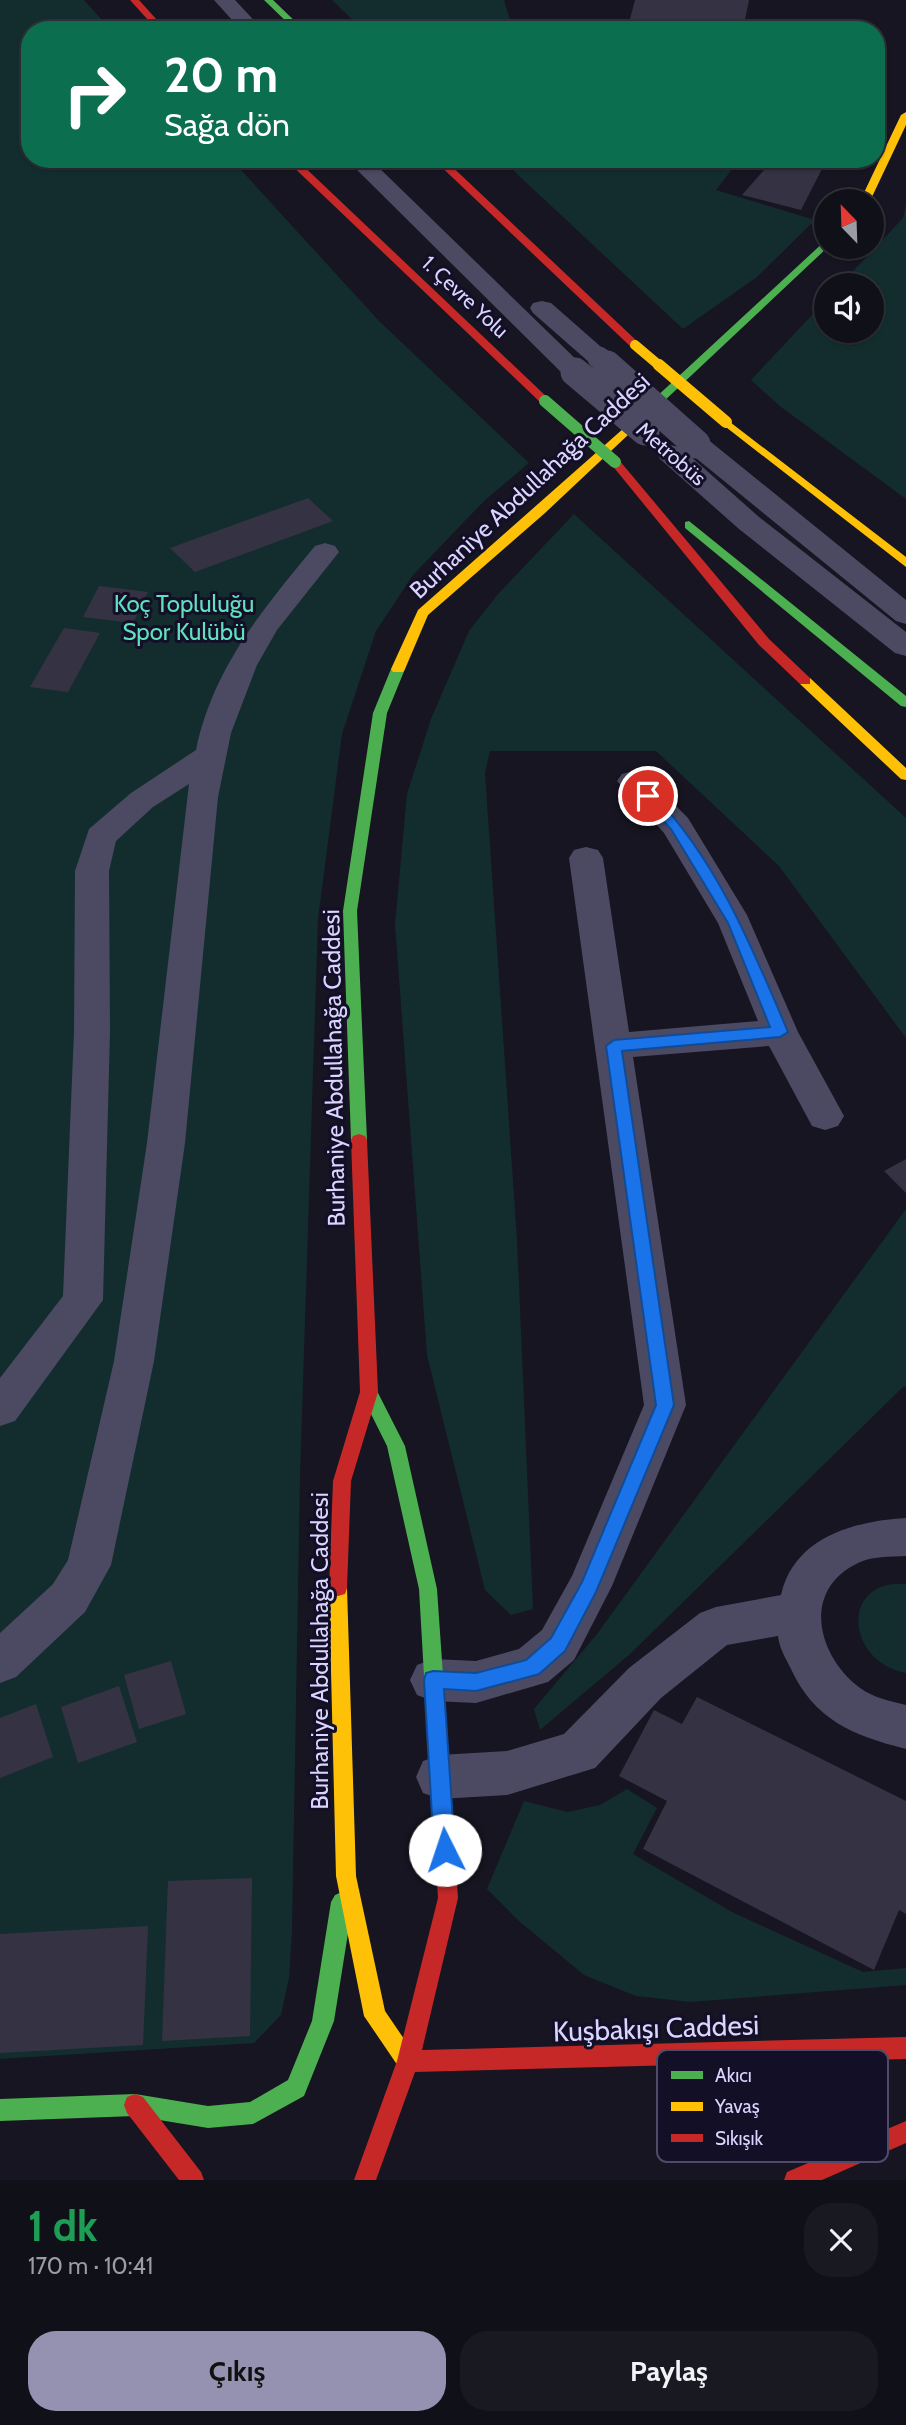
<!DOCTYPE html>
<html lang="tr">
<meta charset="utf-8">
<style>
:root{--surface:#101019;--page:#191922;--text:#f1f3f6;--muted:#9c9da2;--line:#303038;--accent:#9592b1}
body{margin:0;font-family:Cabin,sans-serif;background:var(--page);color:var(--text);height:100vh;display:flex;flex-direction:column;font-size:26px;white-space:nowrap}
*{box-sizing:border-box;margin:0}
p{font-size:23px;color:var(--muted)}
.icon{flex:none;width:38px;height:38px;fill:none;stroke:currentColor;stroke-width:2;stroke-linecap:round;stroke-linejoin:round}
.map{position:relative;height:2180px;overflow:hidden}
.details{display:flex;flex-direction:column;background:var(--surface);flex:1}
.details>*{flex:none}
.hud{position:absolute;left:21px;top:21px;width:864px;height:147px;border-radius:28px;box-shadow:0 2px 5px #0004,0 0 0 2px var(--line);background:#0b6e4f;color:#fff;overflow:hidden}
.needle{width:46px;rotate:337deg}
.fabs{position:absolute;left:814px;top:189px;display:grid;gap:14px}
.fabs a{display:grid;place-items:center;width:70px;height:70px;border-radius:50%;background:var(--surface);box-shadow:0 2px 5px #0004,0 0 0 2px var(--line);font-size:35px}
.pin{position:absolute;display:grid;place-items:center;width:60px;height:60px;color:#fff;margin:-30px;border:4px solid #fff;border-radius:50%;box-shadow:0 2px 7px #0007}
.me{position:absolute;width:77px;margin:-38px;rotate:356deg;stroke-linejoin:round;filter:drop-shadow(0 0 5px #0008)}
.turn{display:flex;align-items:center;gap:24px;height:147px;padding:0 28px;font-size:32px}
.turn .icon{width:91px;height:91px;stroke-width:2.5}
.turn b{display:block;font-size:49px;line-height:60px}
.round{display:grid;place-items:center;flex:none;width:74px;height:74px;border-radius:28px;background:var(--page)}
.summary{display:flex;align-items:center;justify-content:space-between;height:119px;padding:0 28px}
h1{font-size:42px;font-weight:800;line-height:52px;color:#1e9e55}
.action{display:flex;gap:14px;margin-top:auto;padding:14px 28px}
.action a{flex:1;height:80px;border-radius:28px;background:var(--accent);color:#111;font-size:28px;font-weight:800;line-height:80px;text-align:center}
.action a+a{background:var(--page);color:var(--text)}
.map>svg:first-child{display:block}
</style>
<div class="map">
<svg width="906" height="2180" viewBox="0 0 906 2180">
<rect width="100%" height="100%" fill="#161521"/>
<path fill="#132d2e" d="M 0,0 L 84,0 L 111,30 L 30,30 L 30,159 L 231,159 L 379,321 L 529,463 L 484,501 L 413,575 L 376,631 L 342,734 L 318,919 L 300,1476 L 292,1930 L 289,1978 L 281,2015 L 254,2043 L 0,2059 Z
M 332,0 L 504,0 L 513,30 L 363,30 Z
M 501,159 L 740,159 L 716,190 L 815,220 L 757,277 L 683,329 Z
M 906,204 L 906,499 L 781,407 L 751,380 L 826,300 L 826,331 L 872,331 L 872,285 L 840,285 L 903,218 Z
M 574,514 L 906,818 L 906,1038 L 779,866 L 656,751 L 490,751 L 485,773 L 517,1239 L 533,1609 L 511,1615 L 485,1590 L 427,1355 L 395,924 L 407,794 L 431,719 L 469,631 L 499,593 Z
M 906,1209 L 906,1387 L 904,1386 L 630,1654 L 540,1730 L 534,1709 L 597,1634 Z
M 906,1584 L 906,1673 C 845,1662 840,1578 906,1584 Z
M 627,1789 L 657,1808 L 633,1854 L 732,1912 L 863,1972 L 906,1968 L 906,1985 L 690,2002 L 636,1996 L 584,1975 L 519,1921 L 487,1889 L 524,1801 L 568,1812 L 600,1805 Z"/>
<path fill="#353343" d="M 635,0 L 749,0 L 743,30 L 627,30 Z
M 771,162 L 824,165 L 801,210 L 742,195 Z
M 308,498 L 333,521 L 195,572 L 170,548 Z
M 99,586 L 148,592 L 133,623 L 83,617 Z
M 64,628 L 100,633 L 68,692 L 30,687 Z
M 906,1159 L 906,1193 L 884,1171 Z
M 171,1661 L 186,1714 L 139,1729 L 124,1675 Z
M 119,1686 L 137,1742 L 78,1763 L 61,1707 Z
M 697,1697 L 906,1801 L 906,1914 L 899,1910 L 874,1970 L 643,1849 L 667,1801 L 619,1776 L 654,1710 L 682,1724 Z
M 36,1704 L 53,1757 L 0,1778 L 0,1718 Z
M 252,1878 L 250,2036 L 162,2041 L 168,1881 Z
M 148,1926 L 143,2045 L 0,2053 L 0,1934 Z"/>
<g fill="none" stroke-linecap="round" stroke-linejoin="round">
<path fill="#4b4a62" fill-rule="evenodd" d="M 214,0 L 235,0 L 263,30 L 241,30 Z
M 346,159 L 370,159 L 584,367 L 588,372 L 584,377 L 575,380 L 566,377 Z
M 542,301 L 551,303 L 608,353 L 612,358 L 608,363 L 599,366 L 590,363 L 533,313 L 530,308 L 533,303 Z
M 696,436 L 706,438 L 906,600 L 906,624 L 896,621 L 686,450 L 683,444 L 686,438 Z
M 670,445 L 680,447 L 759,517 L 906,632 L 906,656 L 895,653 L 739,529 L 660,459 L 656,453 L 660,447 Z
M 325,543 L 335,546 L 339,552 L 277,630 L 257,665 L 231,733 L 218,797 L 185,1143 L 154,1361 L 111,1565 L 85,1612 L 16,1677 L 0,1683 L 0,1633 L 53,1584 L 68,1560 L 114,1361 L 147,1143 L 189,784 L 153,807 L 116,841 L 109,871 L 110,1031 L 103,1300 L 15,1421 L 0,1426 L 0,1378 L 63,1296 L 74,1031 L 75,871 L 89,829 L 131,793 L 196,750 C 213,668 263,609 315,546 Z
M 633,771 L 644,774 L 688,818 L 747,915 L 798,1032 L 844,1116 L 838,1126 L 825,1130 L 812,1126 L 769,1046 L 633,1057 L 686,1405 L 612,1586 L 574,1660 L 548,1682 L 476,1703 L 433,1701 L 417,1695 L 410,1680 L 417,1665 L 433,1659 L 476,1661 L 519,1649 L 542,1630 L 572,1576 L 644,1405 L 569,858 L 574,850 L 586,847 L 598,850 L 603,858 L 629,1032 L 758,1021 L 718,923 L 664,833 L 617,781 L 622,774 Z
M 906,1518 L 906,1556 C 890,1557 872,1556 858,1563 C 801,1590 817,1656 860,1688 C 874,1698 890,1701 906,1705 L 906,1749 C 852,1735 814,1720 790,1667 C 785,1657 779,1647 778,1636 L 727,1645 L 661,1698 L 595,1768 L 507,1795 L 440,1799 L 423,1793 L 416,1777 L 423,1761 L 440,1755 L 507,1751 L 564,1734 L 629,1668 L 700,1613 L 716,1607 L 781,1595 C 794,1537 854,1521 906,1518 Z"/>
<path fill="#4caf50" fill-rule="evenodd" d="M 264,0 L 273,0 L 304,30 L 295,30 Z
M 826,240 L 828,247 L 662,403 L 654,403 L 654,399 Z
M 689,521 L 906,696 L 906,707 L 901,706 L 685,528 L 685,522 Z
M 398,665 L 405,669 L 387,713 L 357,911 L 367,1140 L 365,1144 L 353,1144 L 351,1140 L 343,911 L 373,713 L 391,669 Z
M 369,1385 L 375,1387 L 405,1446 L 437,1589 L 449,1762 L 446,1769 L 439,1772 L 432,1769 L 429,1762 L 419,1589 L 387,1446 L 360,1392 L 363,1387 Z
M 342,1892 L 349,1895 L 353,1902 L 334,2021 L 304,2096 L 253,2124 L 208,2128 L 135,2116 L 0,2121 L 0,2099 L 135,2094 L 208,2106 L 250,2102 L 288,2080 L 312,2021 L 331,1902 L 335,1895 Z"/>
<path fill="#ffc107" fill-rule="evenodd" d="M 906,112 L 906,125 L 870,201 L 860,201 L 901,115 Z
M 658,398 L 664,401 L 662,403 L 545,513 L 428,615 L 405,669 L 403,672 L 393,672 L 391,669 L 418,610 Z
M 726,419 L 906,557 L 906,567 L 722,424 L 722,420 Z
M 805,677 L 810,678 L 906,768 L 906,780 L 901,779 L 800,684 L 800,678 Z
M 338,1580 L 345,1582 L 347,1588 L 356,1876 L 385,2011 L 419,2061 L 416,2069 L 408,2072 L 400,2069 L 364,2016 L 336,1876 L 329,1588 L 331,1582 Z"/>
<path fill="#c62828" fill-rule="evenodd" d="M 130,0 L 139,0 L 166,30 L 157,30 Z
M 285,159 L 296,159 L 549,399 L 549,403 L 541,403 Z
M 433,159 L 444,159 L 639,343 L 639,347 L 631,347 Z
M 615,458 L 619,460 L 769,639 L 810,678 L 810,684 L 800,684 L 759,645 L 611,464 L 609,462 Z
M 359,1134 L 365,1136 L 367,1140 L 378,1392 L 351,1481 L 347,1588 L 345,1594 L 338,1596 L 331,1594 L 329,1588 L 333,1481 L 360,1392 L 351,1140 L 353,1136 Z
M 439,1752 L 446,1755 L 449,1762 L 458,1898 L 422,2050 L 906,2037 L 906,2059 L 415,2072 L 376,2180 L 354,2180 L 397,2061 L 438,1898 L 429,1762 L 432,1755 Z
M 135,2094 L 143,2097 L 201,2172 L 204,2180 L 179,2180 L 127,2113 L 124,2105 L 127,2097 Z
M 906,2121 L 906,2143 L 822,2180 L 784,2180 L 787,2172 Z"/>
<path stroke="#4b4a62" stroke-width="23" d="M 599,358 L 609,367"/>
<path stroke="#4b4a62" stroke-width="29" d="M 607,365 L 696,444
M 575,372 L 645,431"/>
<path stroke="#4caf50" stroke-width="12" d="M 545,401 L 615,462"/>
<path stroke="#ffc107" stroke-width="10" d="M 635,345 L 661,367"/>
<path stroke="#ffc107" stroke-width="12" d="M 659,365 L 726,422"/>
</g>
<path fill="#1a73e8" stroke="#114b97" stroke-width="2" d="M 648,792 L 652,793 C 717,860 752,947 788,1032 L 780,1037 L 622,1051 L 674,1405 L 596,1592 L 565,1651 L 539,1674 L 532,1676 L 476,1691 L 444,1689 L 455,1850 L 452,1857 L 445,1860 L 437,1857 L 434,1850 L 424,1680 L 426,1673 L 433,1671 L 476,1673 L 526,1660 L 551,1638 L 582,1582 L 656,1405 L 606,1046 L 614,1040 L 770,1027 L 728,923 L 671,829 L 640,796 Z"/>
<g text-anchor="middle" stroke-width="6" stroke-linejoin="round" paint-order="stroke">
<g font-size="21" fill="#dad5ff" stroke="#130f27">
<text transform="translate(465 297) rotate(43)" y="7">1. Çevre Yolu</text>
<text transform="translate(671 454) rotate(41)" y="7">Metrobüs</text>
</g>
<g font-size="24" fill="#dad5ff" stroke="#130f27">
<text transform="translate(530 486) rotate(-43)" y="8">Burhaniye Abdullahağa Caddesi</text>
<text transform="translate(334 1068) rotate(-91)" y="8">Burhaniye Abdullahağa Caddesi</text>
<text transform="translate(320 1651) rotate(-90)" y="8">Burhaniye Abdullahağa Caddesi</text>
</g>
<g font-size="24" fill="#60e0c0" stroke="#130f27">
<text x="184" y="612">Koç Topluluğu<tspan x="184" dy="28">Spor Kulübü</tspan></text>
</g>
<g font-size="28" fill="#dad5ff" stroke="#130f27">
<text transform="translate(656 2028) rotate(-2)" y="10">Kuşbakışı Caddesi</text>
</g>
</g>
<rect x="657" y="2050" width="231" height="112" rx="10" fill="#130f27" stroke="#4f4a68" stroke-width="2"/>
<rect x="671" y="2071" width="32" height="8" fill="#4caf50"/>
<rect x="671" y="2102" width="32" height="9" fill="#ffc107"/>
<rect x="671" y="2134" width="32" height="8" fill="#c62828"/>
<g font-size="19" fill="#dad5ff">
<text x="715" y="2082">Akıcı</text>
<text x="715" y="2113">Yavaş</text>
<text x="715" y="2145">Sıkışık</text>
</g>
</svg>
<div class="fabs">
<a><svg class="needle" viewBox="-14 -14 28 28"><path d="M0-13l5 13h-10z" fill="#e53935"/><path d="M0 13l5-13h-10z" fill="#9c9da2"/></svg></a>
<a><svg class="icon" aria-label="sound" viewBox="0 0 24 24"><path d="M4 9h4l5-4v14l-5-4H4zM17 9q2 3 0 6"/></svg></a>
</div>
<div class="pin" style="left:648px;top:796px;background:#d93025"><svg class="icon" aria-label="arrive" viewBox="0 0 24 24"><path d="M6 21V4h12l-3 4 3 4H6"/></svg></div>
<svg class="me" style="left:445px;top:1850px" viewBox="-20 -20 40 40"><circle r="19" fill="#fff"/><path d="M0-13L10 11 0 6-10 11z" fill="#1a73e8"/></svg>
<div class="hud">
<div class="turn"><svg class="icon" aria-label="right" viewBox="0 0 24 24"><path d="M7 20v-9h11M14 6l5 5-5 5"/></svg><div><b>20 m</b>Sağa dön</div></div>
</div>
</div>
<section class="details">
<div class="summary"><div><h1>1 dk</h1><p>170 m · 10:41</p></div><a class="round"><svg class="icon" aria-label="close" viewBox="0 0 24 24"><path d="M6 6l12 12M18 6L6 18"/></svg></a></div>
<div class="action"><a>Çıkış</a><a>Paylaş</a></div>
</section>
